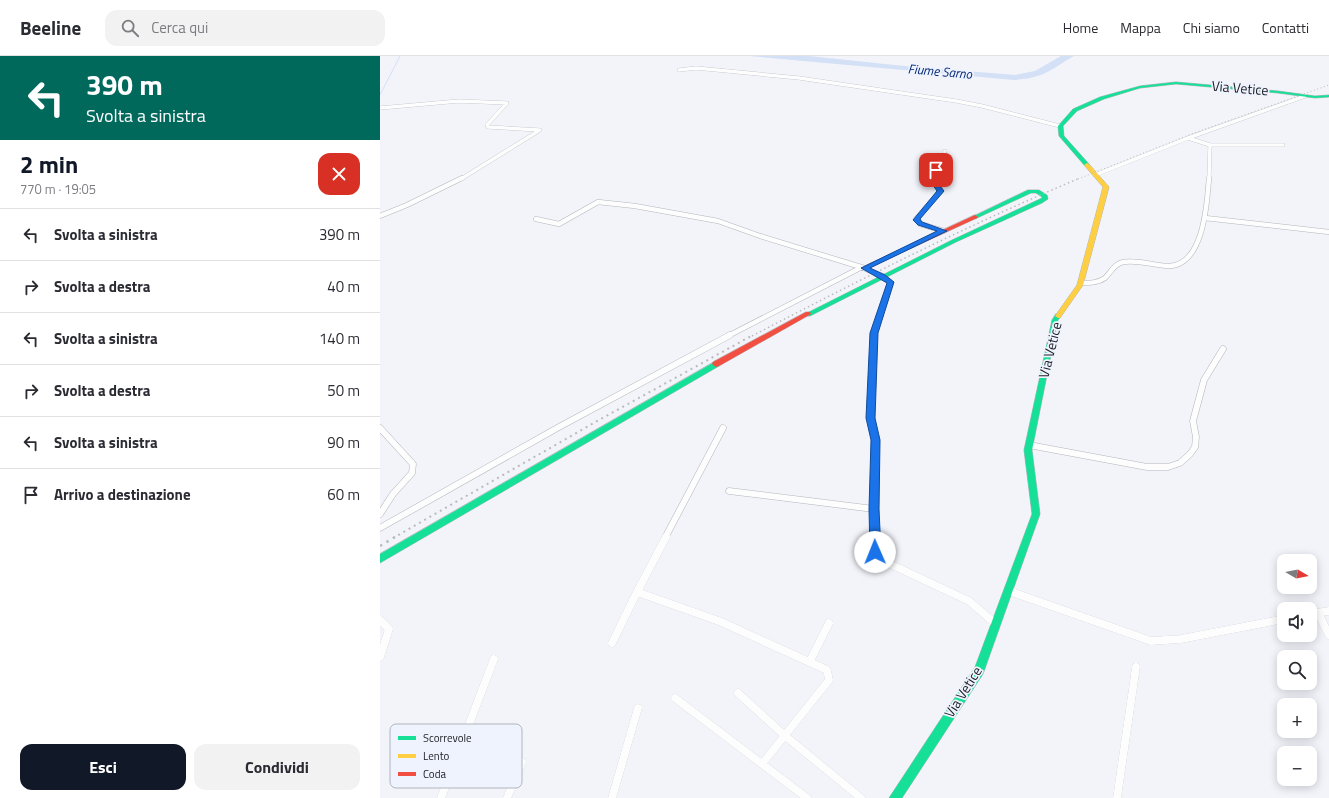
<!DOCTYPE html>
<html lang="it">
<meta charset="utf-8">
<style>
:root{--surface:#fff;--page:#f2f2f3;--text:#2b2b33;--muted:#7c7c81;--line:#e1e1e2;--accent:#111827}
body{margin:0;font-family:"Titillium Web",sans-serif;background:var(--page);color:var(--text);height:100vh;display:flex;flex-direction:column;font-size:15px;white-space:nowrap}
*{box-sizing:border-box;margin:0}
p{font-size:13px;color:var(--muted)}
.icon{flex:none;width:22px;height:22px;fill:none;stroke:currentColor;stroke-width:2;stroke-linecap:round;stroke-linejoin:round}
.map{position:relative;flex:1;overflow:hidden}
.panel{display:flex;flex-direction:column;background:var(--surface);width:380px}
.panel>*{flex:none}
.guide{background:#00695c;color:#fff;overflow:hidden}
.needle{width:26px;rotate:100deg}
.buttons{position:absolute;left:897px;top:498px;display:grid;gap:8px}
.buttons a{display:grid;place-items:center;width:40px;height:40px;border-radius:8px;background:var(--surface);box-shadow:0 2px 10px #0003;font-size:20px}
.pin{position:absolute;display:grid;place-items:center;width:34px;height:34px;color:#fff;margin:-17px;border-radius:8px;box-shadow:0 2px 6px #0006}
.me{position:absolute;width:44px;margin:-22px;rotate:359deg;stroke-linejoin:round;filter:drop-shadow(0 0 3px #0008)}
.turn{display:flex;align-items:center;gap:14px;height:84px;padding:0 20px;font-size:18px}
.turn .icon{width:52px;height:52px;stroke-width:2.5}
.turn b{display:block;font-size:28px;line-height:34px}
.round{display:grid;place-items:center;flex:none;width:42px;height:42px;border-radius:12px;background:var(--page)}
.head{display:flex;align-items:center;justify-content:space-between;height:68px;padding:0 20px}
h1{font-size:24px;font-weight:700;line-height:30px;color:var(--accent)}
.primary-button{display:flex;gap:8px;margin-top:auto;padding:8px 20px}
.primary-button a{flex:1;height:46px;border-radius:12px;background:var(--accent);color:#fff;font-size:16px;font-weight:700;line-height:46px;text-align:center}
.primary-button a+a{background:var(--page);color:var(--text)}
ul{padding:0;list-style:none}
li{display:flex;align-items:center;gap:12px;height:52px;padding:0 20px;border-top:1px solid var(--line)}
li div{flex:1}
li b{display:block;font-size:15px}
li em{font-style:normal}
header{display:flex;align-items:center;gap:24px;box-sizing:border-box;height:56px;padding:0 20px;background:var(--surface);border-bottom:1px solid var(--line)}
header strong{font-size:19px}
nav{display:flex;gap:22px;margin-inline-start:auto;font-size:14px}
.search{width:280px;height:36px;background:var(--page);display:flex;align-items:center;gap:10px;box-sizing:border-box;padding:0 14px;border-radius:12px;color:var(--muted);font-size:15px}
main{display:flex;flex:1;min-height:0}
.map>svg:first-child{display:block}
</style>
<header>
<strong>Beeline</strong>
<div class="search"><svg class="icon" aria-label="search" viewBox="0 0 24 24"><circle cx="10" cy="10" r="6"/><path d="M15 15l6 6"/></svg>Cerca qui</div>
<nav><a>Home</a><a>Mappa</a><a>Chi siamo</a><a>Contatti</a></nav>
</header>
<main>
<section class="panel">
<div class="guide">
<div class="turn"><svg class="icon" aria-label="left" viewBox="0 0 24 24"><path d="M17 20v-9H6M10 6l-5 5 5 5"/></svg><div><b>390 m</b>Svolta a sinistra</div></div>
</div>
<div class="head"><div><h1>2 min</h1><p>770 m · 19:05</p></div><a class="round" style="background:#d93025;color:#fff"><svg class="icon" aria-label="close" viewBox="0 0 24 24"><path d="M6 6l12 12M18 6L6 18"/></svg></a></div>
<ul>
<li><svg class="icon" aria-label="left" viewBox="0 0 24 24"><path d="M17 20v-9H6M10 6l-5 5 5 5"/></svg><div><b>Svolta a sinistra</b></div><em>390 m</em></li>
<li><svg class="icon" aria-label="right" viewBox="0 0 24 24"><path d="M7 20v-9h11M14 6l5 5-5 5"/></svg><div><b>Svolta a destra</b></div><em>40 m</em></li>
<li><svg class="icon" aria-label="left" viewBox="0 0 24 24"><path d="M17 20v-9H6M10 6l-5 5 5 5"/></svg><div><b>Svolta a sinistra</b></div><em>140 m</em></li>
<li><svg class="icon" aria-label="right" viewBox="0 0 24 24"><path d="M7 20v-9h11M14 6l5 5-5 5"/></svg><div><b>Svolta a destra</b></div><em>50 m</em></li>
<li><svg class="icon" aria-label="left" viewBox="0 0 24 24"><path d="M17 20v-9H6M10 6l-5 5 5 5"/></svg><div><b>Svolta a sinistra</b></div><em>90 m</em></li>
<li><svg class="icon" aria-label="arrive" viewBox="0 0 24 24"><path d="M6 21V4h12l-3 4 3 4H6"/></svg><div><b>Arrivo a destinazione</b></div><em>60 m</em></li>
</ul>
<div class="primary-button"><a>Esci</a><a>Condividi</a></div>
</section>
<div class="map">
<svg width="949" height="742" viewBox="0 0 949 742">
<rect width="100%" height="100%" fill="#f2f4fa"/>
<path fill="#d3e0f6" d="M 369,0 L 429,0 L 524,10 L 635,19 L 655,15 L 681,0 L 694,0 C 670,14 664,22 634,24 Z"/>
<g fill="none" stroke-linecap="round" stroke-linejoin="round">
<path stroke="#d3e0f6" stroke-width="1" d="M 0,39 L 20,0"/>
<defs>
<path id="street-far3" d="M 299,14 L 316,12 L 419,22 L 576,45 L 602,50 L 680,70
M 0,52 L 79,45 L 127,47 L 107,69 L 108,71 L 160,74 L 81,123
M 808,82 L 830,89
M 715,119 L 808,82 L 925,40
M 553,123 L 565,95
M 829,123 L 830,89 L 903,89"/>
<path id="street-far2" d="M 553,122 L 561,135 L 536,163 L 540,168 L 564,175
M 0,160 L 27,149 L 82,122
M 825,162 L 949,176
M 156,163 L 179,168 L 218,146 L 255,150 L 338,165 L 380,180 L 481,211 L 503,220 L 511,227 L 494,280
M 701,227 C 709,227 718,227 725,222 C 731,216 734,208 743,206 C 758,203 774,210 789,210 C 824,209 827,147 829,122
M 348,280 L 482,211"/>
<path id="street-far1" d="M 494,279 L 491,362 L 496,384 L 495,482
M 0,372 L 33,408 L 32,417 L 13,438 L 0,458
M 649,389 L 767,411 L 788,411 L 800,407 L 810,398 L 815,391 L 816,381 L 813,365 L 824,324 L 843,293
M 349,435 L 494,453
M 0,472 L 179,371 L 350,279
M 285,482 L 343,372"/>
<path id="street" d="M 495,481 L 495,496 L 508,507 L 589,545 L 616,568
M 629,535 L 771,585 L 801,583 L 904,563
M 257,536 L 286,481
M 938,557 L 949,579
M 930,558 L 949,555
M 0,564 L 9,573 L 0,601
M 232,587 L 257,536 L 339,565 L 447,614 L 449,624 L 382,708
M 430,605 L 449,567
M 358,637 L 404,679 L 481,742
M 295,642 L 427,742
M 61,742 L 114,603
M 127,742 L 142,706
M 232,742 L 258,652
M 737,742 L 756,611"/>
<path id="fast" d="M 796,26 L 898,35 L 935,40 L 949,39 L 949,41 L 935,42 L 898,37 L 796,28 L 760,32 L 724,43 L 697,55 L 683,70 L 684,80 L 709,108 L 709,110 L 705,110 L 679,80 L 678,70 L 693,53 L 720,41 L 760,30 Z
M 648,134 L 659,134 L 667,139 L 668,143 L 662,147 L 576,186 L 430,260 L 426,260 L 425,258 L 572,184 L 662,142 L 662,141 L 656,137 L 651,137 L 597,162 L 595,163 L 592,161 Z
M 676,258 L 678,258 L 681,260 L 678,264 L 652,394 L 660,458 L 603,618 L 522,742 L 509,742 L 595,611 L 652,458 L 644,394 L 672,264 Z
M 336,305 L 340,308 L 339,310 L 0,507 L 0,498 Z"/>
<path id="slow" d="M 707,107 L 709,108 L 729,131 L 703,229 L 680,262 L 678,262 L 675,260 L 697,229 L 723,131 L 704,109 Z"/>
<path id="jam" d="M 595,159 L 598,161 L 597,162 L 486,213 L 484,214 L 481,212 Z
M 426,256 L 430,256 L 431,258 L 339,310 L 336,311 L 332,308 L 333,306 Z"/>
</defs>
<use href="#street-far3" stroke="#b4b6ba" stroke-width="4"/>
<use href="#street-far2" stroke="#b4b6ba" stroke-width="5.5"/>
<use href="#street-far1" stroke="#b4b6ba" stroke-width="7"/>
<use href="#street" stroke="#b4b6ba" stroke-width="8"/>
<use href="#fast" stroke="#b4b6ba" stroke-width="1"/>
<use href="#slow" stroke="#b4b6ba" stroke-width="1"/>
<use href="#jam" stroke="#b4b6ba" stroke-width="1"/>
<use href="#street-far3" stroke="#fdfdfe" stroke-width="3.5"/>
<use href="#street-far2" stroke="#fdfdfe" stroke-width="4.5"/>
<use href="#street-far1" stroke="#fdfdfe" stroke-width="6"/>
<use href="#street" stroke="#fdfdfe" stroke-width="8"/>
<use href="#fast" fill="#16e098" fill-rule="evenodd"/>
<use href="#slow" fill="#ffcf43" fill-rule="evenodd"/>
<use href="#jam" fill="#f24e42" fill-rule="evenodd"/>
<path stroke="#bbbbbd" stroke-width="1" stroke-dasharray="1 2.5" stroke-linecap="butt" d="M 698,123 L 814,77 L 949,29"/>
<path stroke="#bbbbbd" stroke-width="1.5" stroke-dasharray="1.5 3" stroke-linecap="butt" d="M 372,280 C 479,224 588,169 700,122"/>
<path stroke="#bbbbbd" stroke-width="2" stroke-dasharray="2 4" stroke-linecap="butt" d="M 13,482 L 219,364 L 373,279"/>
<path stroke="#bbbbbd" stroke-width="2.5" stroke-dasharray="2.5 5" stroke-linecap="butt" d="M 0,490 L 15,481"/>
</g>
<path fill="#1a73e8" stroke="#114b97" d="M 554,113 L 559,114 L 556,125 L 564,135 L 540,163 L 542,166 L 567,175 L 490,212 L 505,219 L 514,226 L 498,277 L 495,362 L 500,384 L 499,453 L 501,496 L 499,499 L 495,501 L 492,499 L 490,496 L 489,453 L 491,384 L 486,362 L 490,277 L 507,227 L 481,212 L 557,175 L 538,169 L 533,164 L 557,135 L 550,125 Z"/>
<g text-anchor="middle" stroke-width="3.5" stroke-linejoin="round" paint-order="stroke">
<g font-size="13" font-style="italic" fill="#002676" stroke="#eef3fe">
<text transform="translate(560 15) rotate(5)" y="5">Fiume Sarno</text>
</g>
<g font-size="14" fill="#202226" stroke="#eef3fe">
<text transform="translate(860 32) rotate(5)" y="5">Via Vetice</text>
<text transform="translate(670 294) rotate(-76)" y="5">Via Vetice</text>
<text transform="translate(583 636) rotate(-58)" y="5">Via Vetice</text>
</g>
</g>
<rect x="10" y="668" width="132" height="64" rx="6" fill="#eef3fe" stroke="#b0b4bd" stroke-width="1"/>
<rect x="18" y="680" width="18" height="4" fill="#16e098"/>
<rect x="18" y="698" width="18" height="4" fill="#ffcf43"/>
<rect x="18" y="716" width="18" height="4" fill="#f24e42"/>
<g font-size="11" fill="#202226">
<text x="43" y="686">Scorrevole</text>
<text x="43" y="704">Lento</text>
<text x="43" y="722">Coda</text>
</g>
</svg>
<div class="buttons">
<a><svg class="needle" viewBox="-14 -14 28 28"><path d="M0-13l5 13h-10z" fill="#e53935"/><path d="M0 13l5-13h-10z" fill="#7c7c81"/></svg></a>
<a><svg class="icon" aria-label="sound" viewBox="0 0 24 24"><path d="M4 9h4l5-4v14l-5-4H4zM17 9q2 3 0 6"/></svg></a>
<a><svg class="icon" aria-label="search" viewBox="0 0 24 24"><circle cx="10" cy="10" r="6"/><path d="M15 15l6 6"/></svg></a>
<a>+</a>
<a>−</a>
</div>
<div class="pin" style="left:556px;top:114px;background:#d93025"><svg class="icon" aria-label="arrive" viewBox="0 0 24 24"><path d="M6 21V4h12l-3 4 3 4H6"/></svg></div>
<svg class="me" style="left:495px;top:496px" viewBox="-20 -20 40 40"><circle r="19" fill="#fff"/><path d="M0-13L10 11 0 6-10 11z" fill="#1a73e8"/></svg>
</div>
</main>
